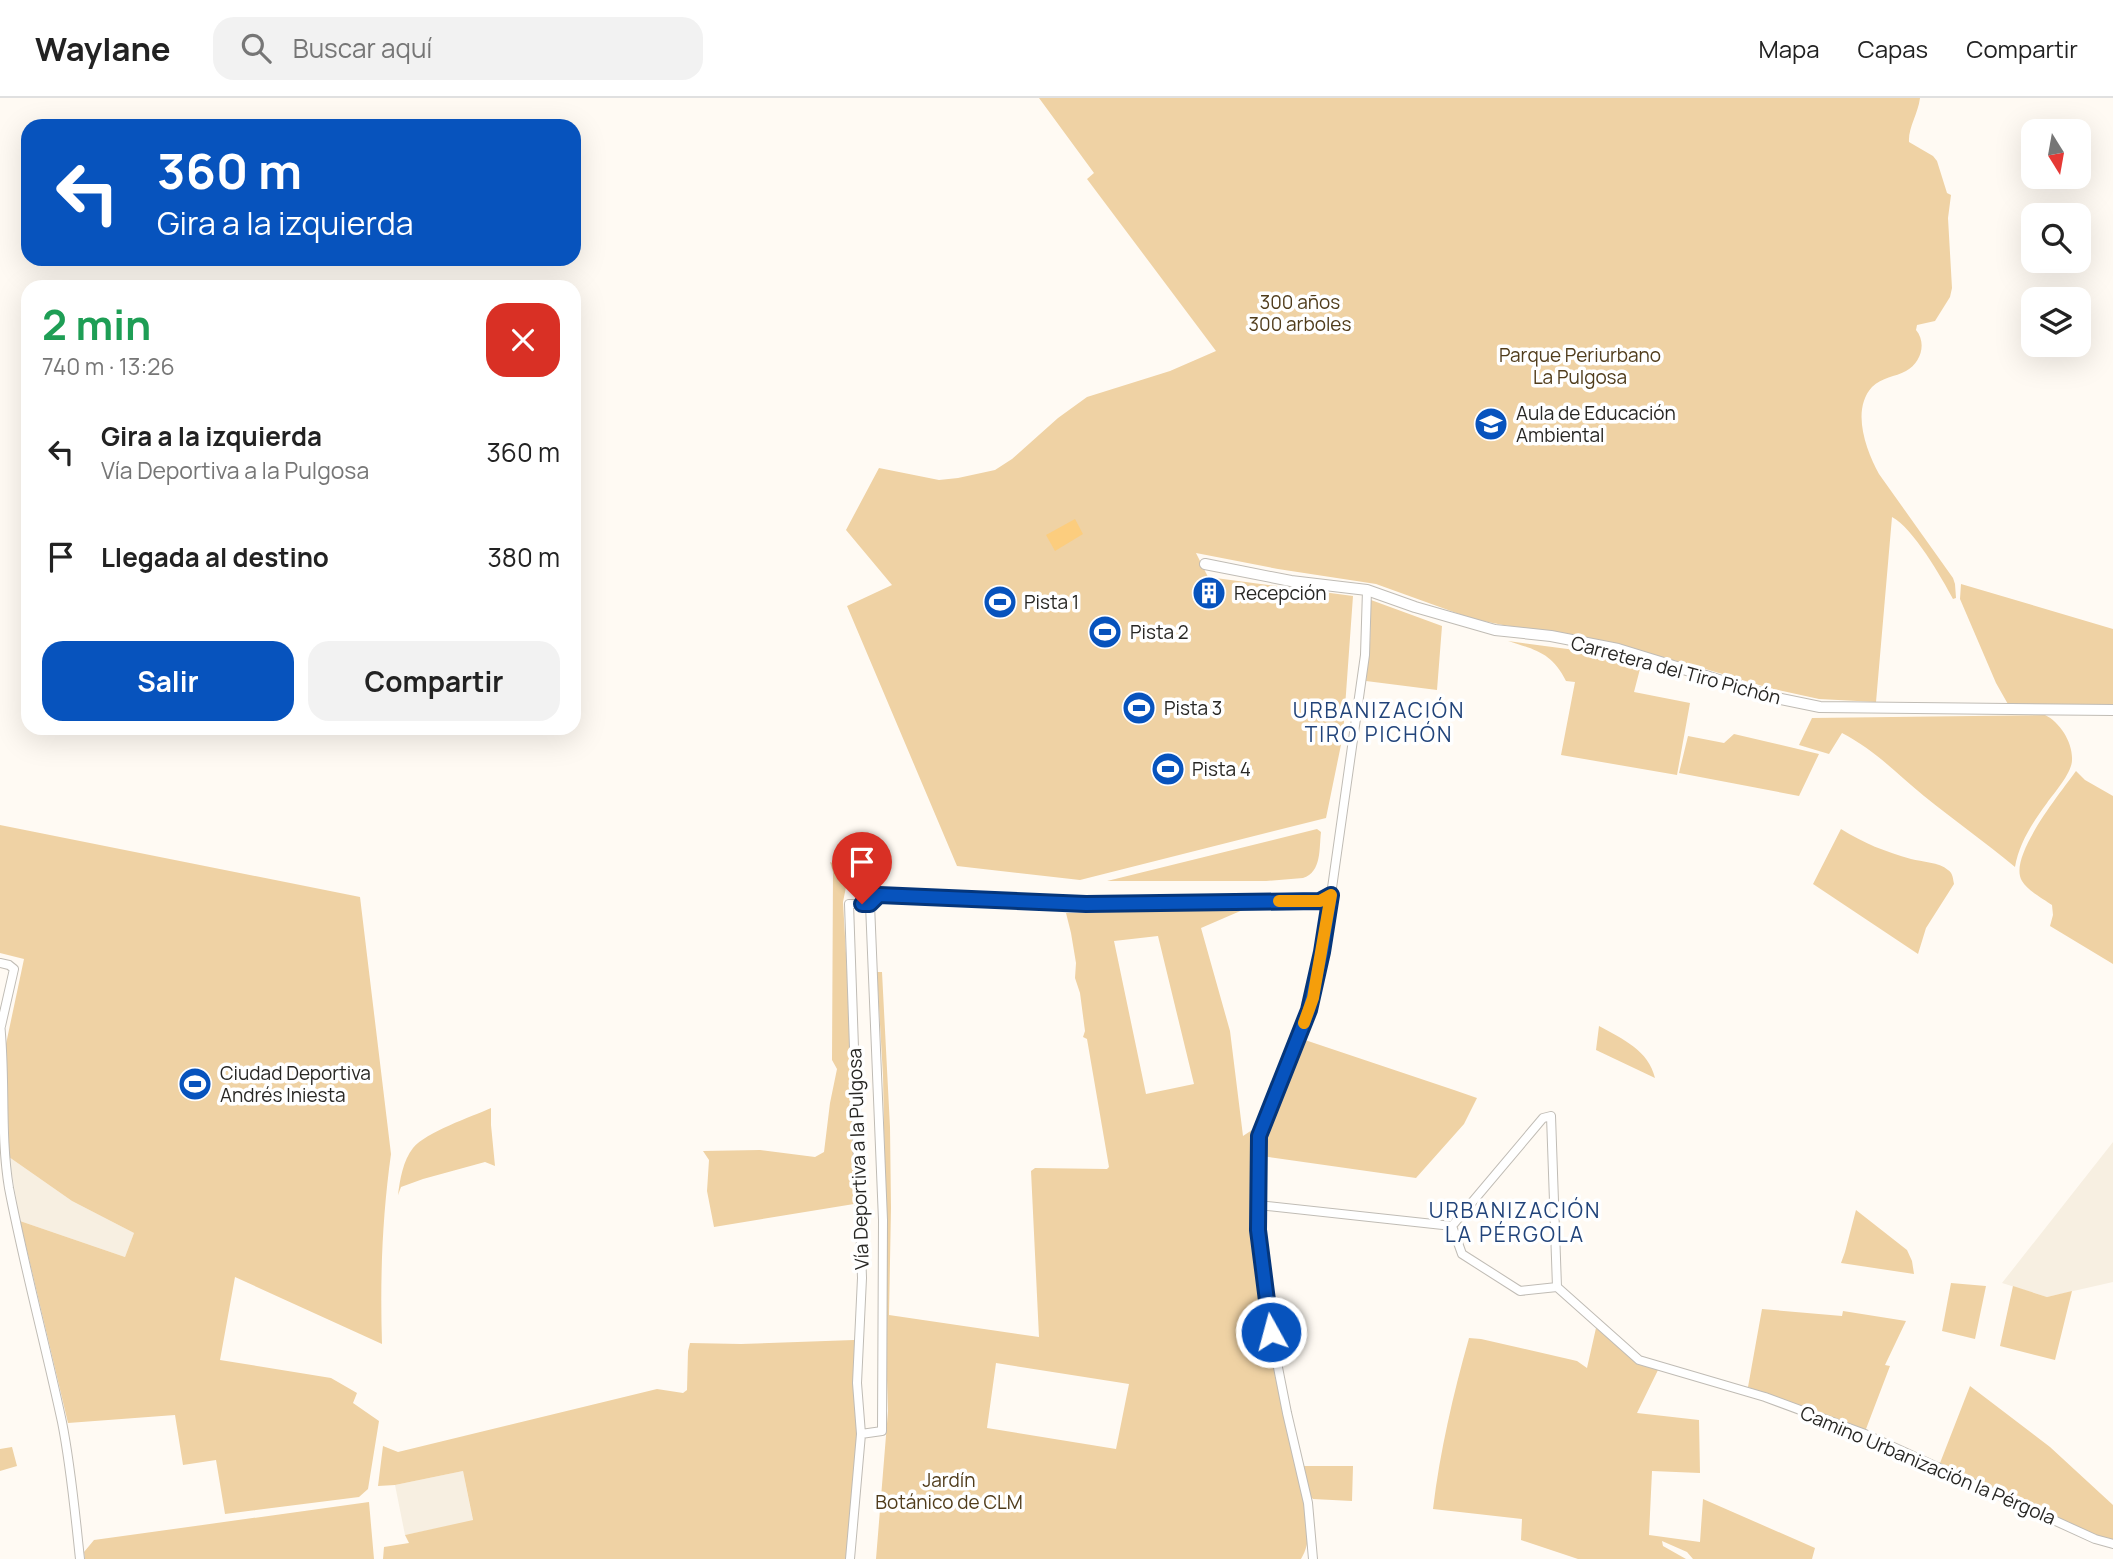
<!DOCTYPE html>
<html lang="es">
<meta charset="utf-8">
<style>
:root{--surface:#fff;--page:#f2f2f2;--text:#222;--muted:#767676;--line:#e0e0e0;--accent:#0753bd}
body{margin:0;font-family:Manrope,sans-serif;background:var(--page);color:var(--text);height:100vh;display:flex;flex-direction:column;font-size:26px;white-space:nowrap}
*{box-sizing:border-box;margin:0}
p{font-size:23px;color:var(--muted)}
.icon{flex:none;width:38px;height:38px;fill:none;stroke:currentColor;stroke-width:2;stroke-linecap:round;stroke-linejoin:round}
.map{position:relative;flex:1;overflow:hidden}
.sheet{position:absolute;left:21px;top:182px;width:560px;height:455px;display:flex;flex-direction:column;background:var(--surface);border-radius:21px;box-shadow:0 7px 28px #0002}
.sheet>*{flex:none}
.guide{position:absolute;left:21px;top:21px;width:560px;height:147px;border-radius:21px;box-shadow:0 7px 28px #0002;background:#0753bd;color:#fff;overflow:hidden}
.needle{width:46px;rotate:169deg}
.controls{position:absolute;left:2021px;top:21px;display:grid;gap:14px}
.controls a{display:grid;place-items:center;width:70px;height:70px;border-radius:14px;background:var(--surface);box-shadow:0 7px 28px #0002;font-size:35px}
.pin{position:absolute;display:grid;place-items:center;width:60px;height:60px;color:#fff;margin:-72px -30px;border-radius:50% 50% 50% 0;rotate:-45deg;box-shadow:0 0 7px #0007}
.pin .icon{rotate:45deg}
.me{position:absolute;width:77px;margin:-38px;rotate:353deg;stroke-linejoin:round;filter:drop-shadow(0 0 5px #0008)}
.turn{display:flex;align-items:center;gap:24px;height:147px;padding:0 21px;font-size:32px}
.turn .icon{width:91px;height:91px;stroke-width:2.5}
.turn b{display:block;font-size:49px;line-height:60px}
.round{display:grid;place-items:center;flex:none;width:74px;height:74px;border-radius:21px;background:var(--page)}
.headline{display:flex;align-items:center;justify-content:space-between;height:119px;padding:0 21px}
h1{font-size:42px;font-weight:700;line-height:52px;color:#1e9e55}
.primary-button{display:flex;gap:14px;margin-top:auto;padding:14px 21px}
.primary-button a{flex:1;height:80px;border-radius:21px;background:var(--accent);color:#fff;font-size:28px;font-weight:700;line-height:80px;text-align:center}
.primary-button a+a{background:var(--page);color:var(--text)}
ul{padding:0;list-style:none}
li{display:flex;align-items:center;gap:21px;height:105px;padding:0 21px}
li div{flex:1}
li b{display:block;font-size:26px}
li em{font-style:normal}
header{display:flex;align-items:center;gap:42px;box-sizing:border-box;height:98px;padding:0 35px;background:var(--surface);border-bottom:2px solid var(--line)}
header strong{font-size:33px}
nav{display:flex;gap:38px;margin-inline-start:auto;font-size:24px}
.search{width:490px;height:63px;background:var(--page);display:flex;align-items:center;gap:18px;box-sizing:border-box;padding:0 24px;border-radius:21px;color:var(--muted);font-size:26px}
.map>svg:first-child{display:block}
</style>
<header>
<strong>Waylane</strong>
<div class="search"><svg class="icon" aria-label="search" viewBox="0 0 24 24"><circle cx="10" cy="10" r="6"/><path d="M15 15l6 6"/></svg>Buscar aquí</div>
<nav><a>Mapa</a><a>Capas</a><a>Compartir</a></nav>
</header>
<div class="map">
<svg width="2113" height="1461" viewBox="0 0 2113 1461">
<rect width="100%" height="100%" fill="#fffaf3"/>
<path fill="#f7efe1" d="M 2113,1044 L 2113,1184 L 2047,1199 L 2002,1185 Z
M 9,1059 L 72,1103 L 134,1135 L 125,1159 L 20,1123 Z
M 463,1373 L 473,1423 L 405,1437 L 395,1387 Z"/>
<path fill="#efd2a4" fill-rule="evenodd" d="M 1039,0 L 1920,0 C 1918,16 1908,30 1909,44 L 1933,58 L 1937,63 L 1947,95 L 1951,97 L 1948,120 L 1952,190 L 1950,199 L 1935,223 L 1917,227 L 1916,232 C 1927,245 1921,265 1906,273 C 1895,279 1882,279 1872,289 C 1851,312 1866,352 1879,376 L 1953,480 L 1955,486 L 1956,500 L 1953,501 C 1942,480 1913,430 1892,419 L 1876,604 L 1819,601 L 1769,590 L 1692,567 L 1576,537 L 1503,527 L 1473,521 L 1376,486 L 1278,471 L 1196,455 L 1208,479 L 1353,498 L 1343,637 L 1326,720 L 1080,782 L 957,768 L 847,508 L 892,487 L 846,432 L 879,370 L 939,382 L 958,380 L 995,372 L 1012,361 L 1058,320 L 1087,299 L 1170,273 L 1216,253 L 1087,81 L 1094,75 Z
M 1961,486 L 2113,531 L 2113,607 L 2009,608 L 1996,585 L 1960,501 Z
M 1371,502 L 1442,528 L 1437,592 L 1366,583 L 1370,546 Z
M 1508,543 L 1575,552 L 1641,567 L 1634,594 L 1690,605 L 1677,677 L 1561,657 L 1575,584 L 1566,583 C 1552,555 1536,552 1508,543 Z
M 2045,617 C 2060,624 2073,645 2072,662 C 2072,675 2054,695 2047,705 C 2033,724 2019,745 2015,769 C 1985,744 1954,722 1924,698 C 1896,675 1876,653 1842,635 L 1829,656 L 1799,647 L 1812,620 Z
M 1734,636 L 1819,656 L 1799,698 L 1679,675 L 1688,638 L 1724,645 Z
M 2076,673 L 2085,682 L 2113,698 L 2113,866 L 2050,828 L 2053,817 L 2052,807 C 2044,801 2028,793 2022,783 C 2007,759 2062,693 2076,673 Z
M 0,727 L 360,799 L 391,1056 C 382,1121 380,1181 382,1246 L 235,1179 L 220,1262 L 331,1280 L 357,1295 L 353,1305 L 379,1323 L 368,1391 L 359,1399 L 225,1416 L 216,1362 L 183,1367 L 175,1317 L 68,1325 L 20,1123 L 125,1159 L 134,1135 L 72,1103 L 9,1059 L 6,946 L 24,861 L 0,855 Z
M 1317,731 L 1321,734 C 1319,750 1322,774 1303,780 L 1266,783 L 1107,783 Z
M 1841,731 C 1863,745 1886,754 1911,761 C 1922,764 1939,764 1948,772 C 1953,775 1953,781 1954,786 L 1926,830 L 1918,856 L 1813,786 Z
M 830,764 L 845,770 L 848,779 L 843,804 L 853,977 L 854,1106 L 714,1129 L 707,1093 L 709,1062 L 703,1053 L 760,1052 L 815,1059 L 824,1054 L 830,1005 L 837,971 L 832,962 L 833,774 Z
M 1245,811 L 1201,830 L 1230,933 L 1243,1038 L 1261,1026 L 1254,1130 L 1305,1404 C 1308,1424 1312,1443 1301,1461 L 876,1461 L 888,1313 L 886,1252 L 886,1132 L 883,978 L 877,874 L 882,874 L 890,1029 L 891,1110 L 889,1217 L 1039,1239 L 1031,1073 L 1035,1070 L 1107,1071 L 1109,1069 L 1087,941 L 1083,939 L 1085,933 L 1080,895 L 1075,880 L 1076,865 L 1071,835 L 1066,815 ZM 1158,838 L 1194,986 L 1146,996 L 1114,843 ZM 996,1265 L 1129,1286 L 1116,1351 L 987,1330 Z
M 1599,928 C 1624,942 1648,952 1655,980 L 1596,952 Z
M 1302,941 L 1454,992 L 1477,1000 L 1464,1026 L 1416,1080 L 1262,1058 L 1261,1038 Z
M 491,1010 L 491,1027 L 495,1068 L 485,1064 L 423,1081 L 401,1089 L 398,1097 C 400,1081 403,1063 413,1050 C 426,1034 471,1019 491,1010 Z
M 1856,1112 L 1907,1152 L 1912,1163 L 1914,1176 L 1841,1165 L 1845,1154 Z
M 1951,1185 L 1986,1188 L 1975,1241 L 1942,1233 Z
M 2013,1188 L 2047,1199 L 2072,1193 L 2055,1262 L 2000,1248 Z
M 1762,1211 L 1842,1218 L 1843,1213 L 1906,1223 L 1885,1267 L 1890,1268 L 1866,1331 L 1863,1332 L 1748,1289 Z
M 1596,1230 L 1636,1264 L 1650,1268 L 1658,1272 L 1637,1315 L 1699,1322 L 1700,1375 L 1652,1373 L 1649,1437 L 1700,1444 L 1703,1401 L 1815,1450 L 1812,1461 L 1693,1461 L 1687,1454 L 1662,1443 L 1663,1448 L 1686,1461 L 1578,1461 L 1521,1442 L 1522,1421 L 1433,1411 C 1440,1353 1453,1297 1469,1240 L 1481,1241 L 1577,1263 L 1587,1270 Z
M 854,1242 L 858,1340 L 847,1461 L 383,1461 L 384,1449 L 409,1445 L 405,1437 L 473,1422 L 463,1373 L 395,1387 L 378,1388 L 383,1348 L 398,1354 L 657,1291 L 683,1295 L 687,1292 L 688,1253 L 690,1245 L 741,1246 Z
M 1970,1288 L 2050,1349 L 2113,1407 L 2113,1444 L 2101,1441 L 1940,1365 Z
M 12,1349 L 17,1368 L 0,1373 L 0,1351 Z
M 1303,1368 L 1353,1368 L 1352,1403 L 1313,1401 L 1311,1399 Z
M 369,1404 L 374,1461 L 85,1461 L 84,1454 L 94,1442 Z"/>
<path fill="#fccd7e" d="M 1075,421 L 1083,436 L 1055,453 L 1046,437 Z"/>
<g fill="none" stroke-linecap="round" stroke-linejoin="round">
<defs>
<path id="minor" d="M 0,865 L 9,867 L 14,871 L 1,928
M 0,925 C 6,980 0,1036 9,1090 C 24,1168 45,1245 62,1324 C 71,1369 75,1415 80,1461
M 1259,1107 L 1452,1128 L 1462,1156 L 1520,1193 L 1557,1189 L 1639,1262 L 1765,1299 L 1865,1336 L 2095,1441 L 2113,1446
M 1452,1128 L 1543,1020 L 1551,1018 L 1557,1189
M 861,1336 L 882,1333 L 883,1122 L 870,806
M 850,1461 L 861,1336 L 857,1285 L 862,1180 L 849,806 L 870,806 L 879,797 L 1086,806 L 1319,803 L 1331,797 L 1365,557 L 1367,492
M 1313,1461 L 1308,1405 L 1287,1315 L 1271,1234 L 1258,1132 L 1259,1038 L 1309,912 L 1323,848 L 1331,797"/>
<path id="tertiary" d="M 1205,466 L 1291,483 L 1367,492 L 1415,509 L 1495,532 L 1551,538 L 1618,551 L 1781,601 L 1820,609 L 2113,612"/>
</defs>
<use href="#minor" stroke="#c0bcb5" stroke-width="10"/>
<use href="#tertiary" stroke="#c0bcb5" stroke-width="12"/>
<use href="#minor" stroke="#fff" stroke-width="8"/>
<use href="#tertiary" stroke="#fff" stroke-width="10"/>
</g>
<g fill="none" stroke-linecap="round" stroke-linejoin="round">
<defs>
<path id="route" d="M 862,806 L 870,806 L 879,797 L 1086,806 L 1320,803 L 1331,797 L 1322,854 L 1309,912 L 1259,1038 L 1258,1132 L 1271,1234"/>
</defs>
<use href="#route" stroke="#05367b" stroke-width="18"/>
<use href="#route" stroke="#0753bd" stroke-width="12"/>
<path stroke="#f59e0b" stroke-width="12" d="M 1279,803 L 1320,803 L 1331,797 L 1313,900 L 1304,925"/>
</g>
<defs>
<symbol id="school-disc" viewBox="-11 -11 22 22"><circle r="9.5" fill="#0753bd" stroke="#fff"/><path d="M0-5L7-2L0 1L-7-2ZM-4 1L0 2.5L4 1V4Q0 6-4 4Z" fill="#fff"/></symbol>
<symbol id="building-disc" viewBox="-11 -11 22 22"><circle r="9.5" fill="#0753bd" stroke="#fff"/><path d="M-4-6H4V6H1V3H-1V6H-4ZM-2.5-4.3h1.7v1.8h-1.7ZM.8-4.3h1.7v1.8H.8ZM-2.5-1h1.7V.8h-1.7ZM.8-1h1.7V.8H.8Z" fill="#fff"/></symbol>
<symbol id="stadium-disc" viewBox="-11 -11 22 22"><circle r="9.5" fill="#0753bd" stroke="#fff"/><path d="M0-5a6.5 5 0 1 0 0 10a6.5 5 0 1 0 0-10ZM-3.5-1.8h7v3.6h-7Z" fill="#fff"/></symbol>
</defs>
<g fill-rule="evenodd">
<use href="#school-disc" x="1472" y="307" width="38" height="38"/>
<use href="#building-disc" x="1190" y="476" width="38" height="38"/>
<use href="#stadium-disc" x="981" y="485" width="38" height="38"/>
<use href="#stadium-disc" x="1086" y="515" width="38" height="38"/>
<use href="#stadium-disc" x="1120" y="591" width="38" height="38"/>
<use href="#stadium-disc" x="1149" y="652" width="38" height="38"/>
<use href="#stadium-disc" x="176" y="967" width="38" height="38"/>
</g>
<g text-anchor="middle" stroke-width="7" stroke-linejoin="round" paint-order="stroke">
<g font-size="19" fill="#503c1b" stroke="#fff">
<text x="1300" y="211">300 años<tspan x="1300" dy="22">300 arboles</tspan></text>
<text x="1580" y="264">Parque Periurbano<tspan x="1580" dy="22">La Pulgosa</tspan></text>
<text x="949" y="1389">Jardín<tspan x="949" dy="22">Botánico de CLM</tspan></text>
</g>
<g font-size="19" fill="#282724" stroke="#fff" text-anchor="start">
<text x="1516" y="322">Aula de Educación<tspan x="1516" dy="22">Ambiental</tspan></text>
<text x="1234" y="502">Recepción</text>
<text x="1024" y="511">Pista 1</text>
<text x="1130" y="541">Pista 2</text>
<text x="1164" y="617">Pista 3</text>
<text x="1192" y="678">Pista 4</text>
<text x="220" y="982">Ciudad Deportiva<tspan x="220" dy="22">Andrés Iniesta</tspan></text>
</g>
<g font-size="19" fill="#282724" stroke="#fff">
<text transform="translate(1676 572) rotate(15)" y="7">Carretera del Tiro Pichón</text>
<text transform="translate(858 1061) rotate(-92)" y="7">Vía Deportiva a la Pulgosa</text>
<text transform="translate(1928 1367) rotate(23)" y="7">Camino Urbanización la Pérgola</text>
</g>
<g font-size="21" letter-spacing="2" fill="#22447a" stroke="#fff">
<text x="1379" y="620">URBANIZACIÓN<tspan x="1379" dy="24">TIRO PICHÓN</tspan></text>
<text x="1515" y="1120">URBANIZACIÓN<tspan x="1515" dy="24">LA PÉRGOLA</tspan></text>
</g>
</g>
</svg>
<div class="controls">
<a><svg class="needle" viewBox="-14 -14 28 28"><path d="M0-13l5 13h-10z" fill="#e53935"/><path d="M0 13l5-13h-10z" fill="#767676"/></svg></a>
<a><svg class="icon" aria-label="search" viewBox="0 0 24 24"><circle cx="10" cy="10" r="6"/><path d="M15 15l6 6"/></svg></a>
<a><svg class="icon" aria-label="layers" viewBox="0 0 24 24"><path d="M12 4l9 5-9 5-9-5zM3 14l9 5 9-5"/></svg></a>
</div>
<div class="pin" style="left:862px;top:806px;background:#d93025"><svg class="icon" aria-label="arrive" viewBox="0 0 24 24"><path d="M6 21V4h12l-3 4 3 4H6"/></svg></div>
<svg class="me" style="left:1271px;top:1234px" viewBox="-20 -20 40 40"><circle r="17" fill="#0753bd" stroke="#fff" stroke-width="3"/><path d="M0-11L8 9 0 5-8 9z" fill="#fff"/></svg>
<div class="guide">
<div class="turn"><svg class="icon" aria-label="left" viewBox="0 0 24 24"><path d="M17 20v-9H6M10 6l-5 5 5 5"/></svg><div><b>360 m</b>Gira a la izquierda</div></div>
</div>
<section class="sheet">
<div class="headline"><div><h1>2 min</h1><p>740 m · 13:26</p></div><a class="round" style="background:#d93025;color:#fff"><svg class="icon" aria-label="close" viewBox="0 0 24 24"><path d="M6 6l12 12M18 6L6 18"/></svg></a></div>
<ul>
<li><svg class="icon" aria-label="left" viewBox="0 0 24 24"><path d="M17 20v-9H6M10 6l-5 5 5 5"/></svg><div><b>Gira a la izquierda</b><p>Vía Deportiva a la Pulgosa</p></div><em>360 m</em></li>
<li><svg class="icon" aria-label="arrive" viewBox="0 0 24 24"><path d="M6 21V4h12l-3 4 3 4H6"/></svg><div><b>Llegada al destino</b></div><em>380 m</em></li>
</ul>
<div class="primary-button"><a>Salir</a><a>Compartir</a></div>
</section>
</div>
